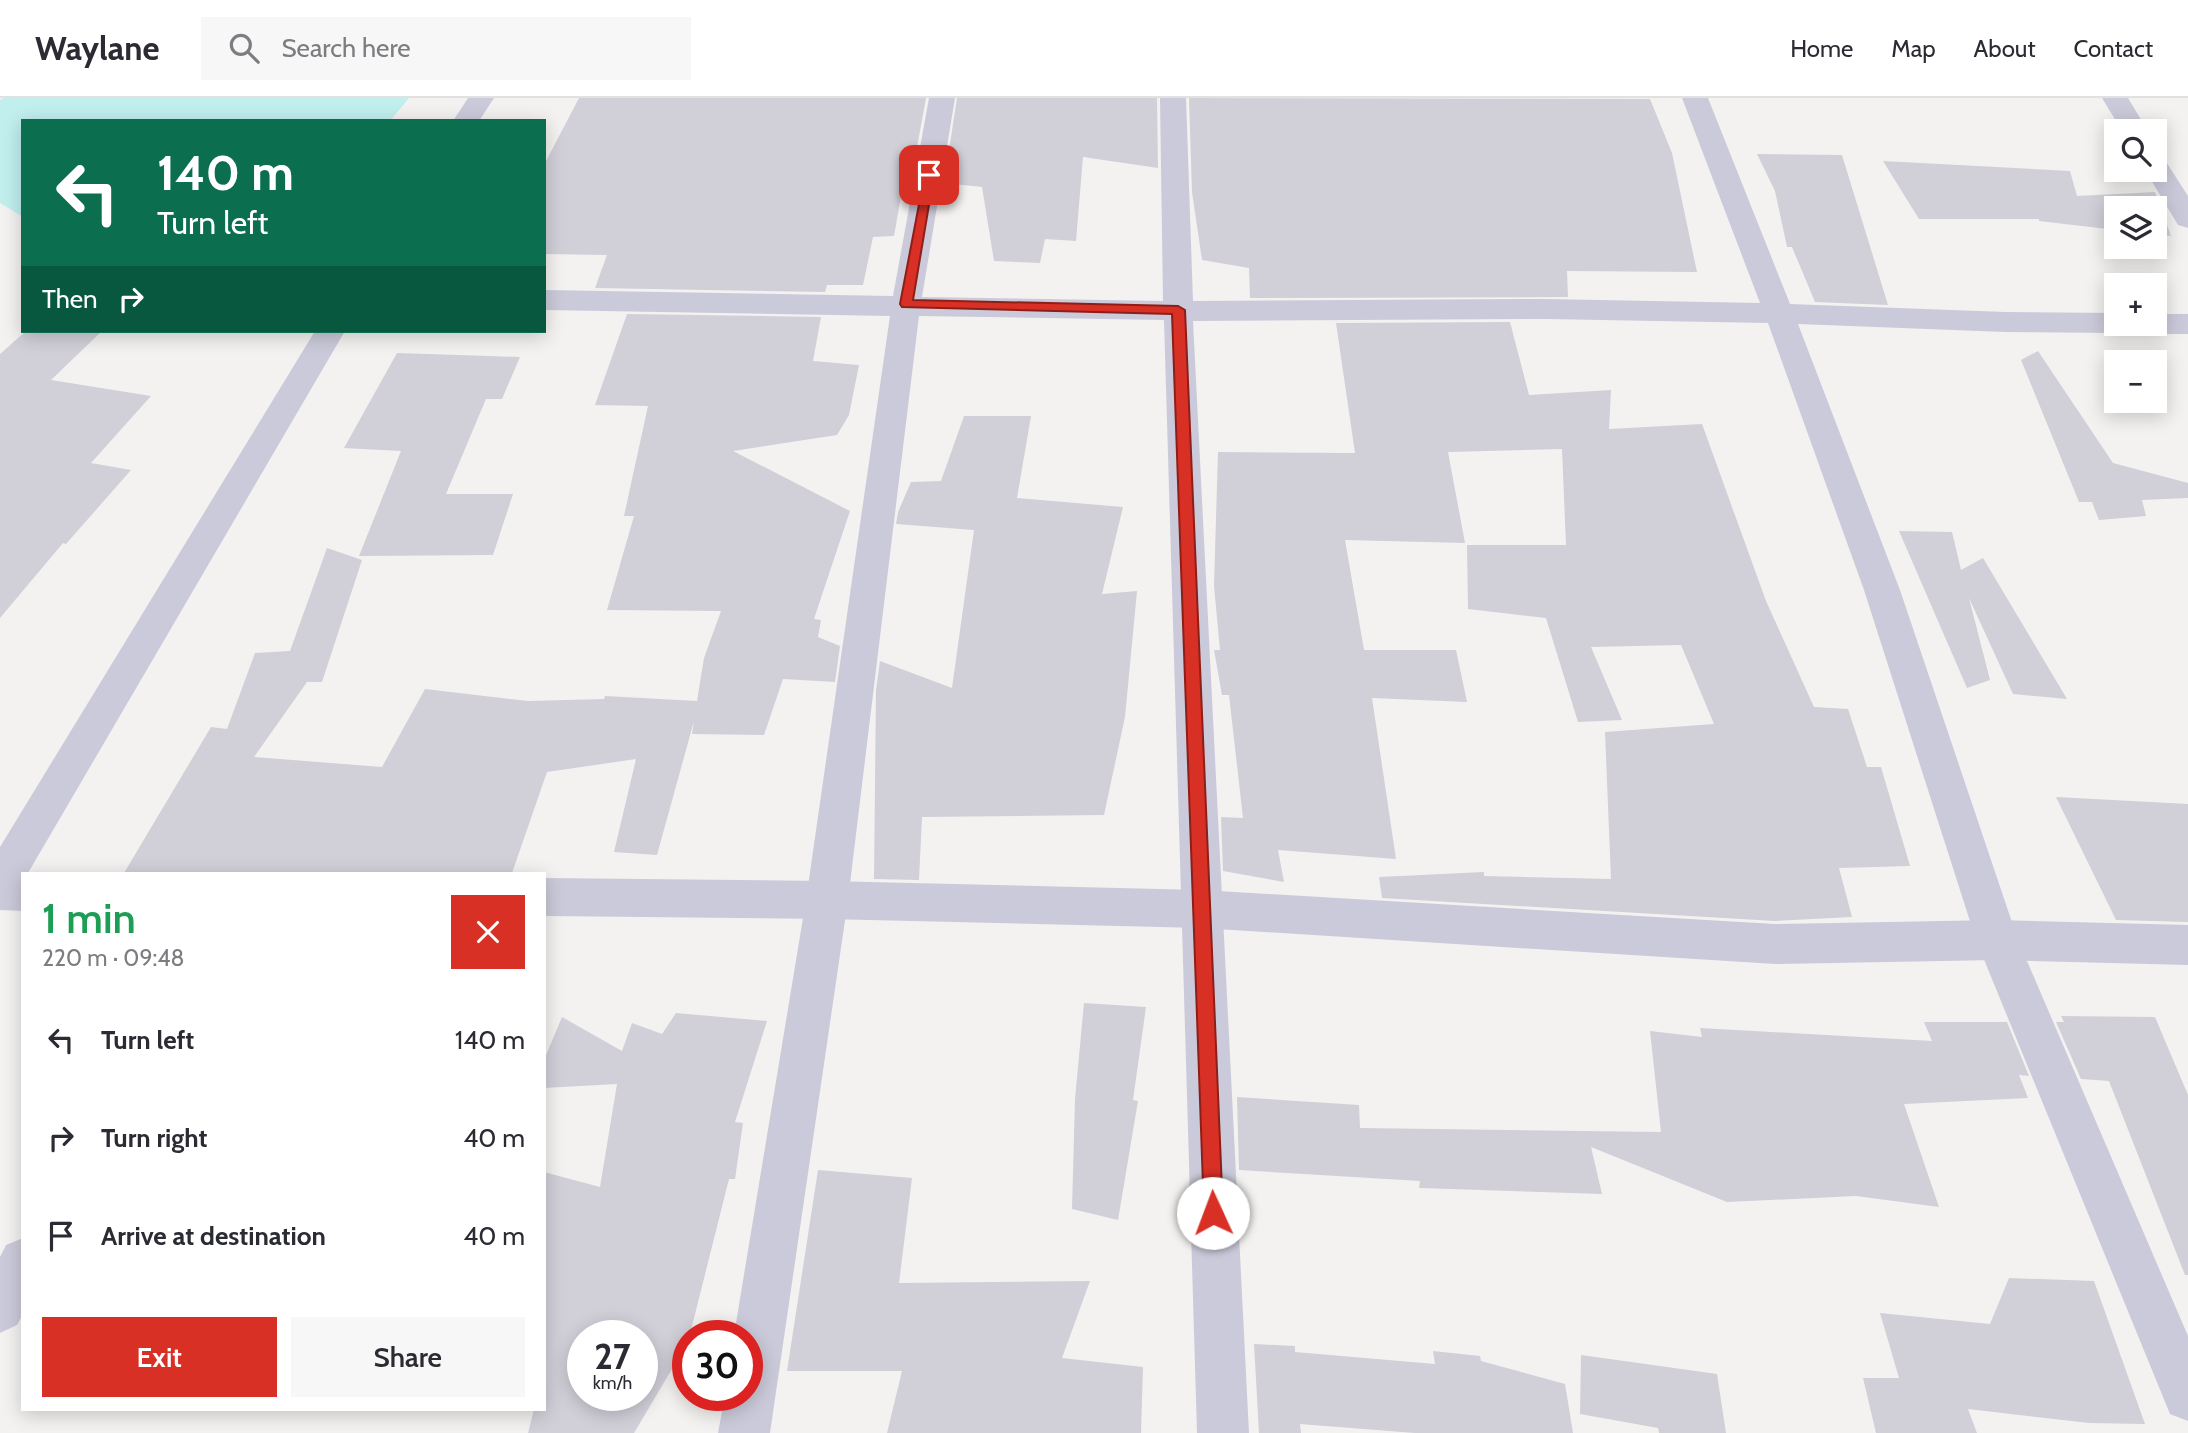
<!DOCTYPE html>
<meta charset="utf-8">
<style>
:root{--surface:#fff;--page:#f7f7f7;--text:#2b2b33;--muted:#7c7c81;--line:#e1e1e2;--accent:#d93025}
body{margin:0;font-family:Cabin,sans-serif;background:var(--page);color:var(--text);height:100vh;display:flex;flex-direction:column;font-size:26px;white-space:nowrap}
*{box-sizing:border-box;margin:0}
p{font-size:23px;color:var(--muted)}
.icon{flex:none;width:38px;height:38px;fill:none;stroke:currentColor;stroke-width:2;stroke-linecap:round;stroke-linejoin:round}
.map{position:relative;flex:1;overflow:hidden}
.details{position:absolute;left:21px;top:774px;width:525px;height:539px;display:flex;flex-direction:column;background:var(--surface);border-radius:0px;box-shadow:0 4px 18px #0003}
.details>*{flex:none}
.guide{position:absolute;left:21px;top:21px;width:525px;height:214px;border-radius:0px;box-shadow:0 4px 18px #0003;background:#0b6e4f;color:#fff;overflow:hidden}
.buttons{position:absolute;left:2104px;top:21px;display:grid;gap:14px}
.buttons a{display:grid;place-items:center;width:63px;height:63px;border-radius:0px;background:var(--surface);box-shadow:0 4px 18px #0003;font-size:35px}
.speed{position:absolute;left:567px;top:1222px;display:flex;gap:14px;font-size:35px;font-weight:700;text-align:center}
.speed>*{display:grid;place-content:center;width:91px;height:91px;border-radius:50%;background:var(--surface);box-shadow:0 4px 18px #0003;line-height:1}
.speed small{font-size:18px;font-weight:400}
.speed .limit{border:10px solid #d22;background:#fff;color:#111}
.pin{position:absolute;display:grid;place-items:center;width:60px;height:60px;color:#fff;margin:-30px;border-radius:14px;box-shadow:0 4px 10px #0006}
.me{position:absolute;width:77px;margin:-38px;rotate:358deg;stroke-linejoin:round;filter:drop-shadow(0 0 5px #0008)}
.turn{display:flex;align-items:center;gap:24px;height:147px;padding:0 21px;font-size:32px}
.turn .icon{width:91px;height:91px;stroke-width:2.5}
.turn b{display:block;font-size:49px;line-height:60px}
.then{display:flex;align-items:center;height:66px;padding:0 21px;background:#0003;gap:14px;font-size:26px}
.round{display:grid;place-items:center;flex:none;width:74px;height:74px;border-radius:0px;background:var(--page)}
.head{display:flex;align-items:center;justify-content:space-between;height:119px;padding:0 21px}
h1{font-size:42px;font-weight:600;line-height:52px;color:#1e9e55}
.cta{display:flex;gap:14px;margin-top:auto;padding:14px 21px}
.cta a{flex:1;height:80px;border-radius:0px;background:var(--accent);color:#fff;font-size:28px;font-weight:600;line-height:80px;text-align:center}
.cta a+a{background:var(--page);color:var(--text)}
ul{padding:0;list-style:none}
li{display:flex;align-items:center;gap:21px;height:98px;padding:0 21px}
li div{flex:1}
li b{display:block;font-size:26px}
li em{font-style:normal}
header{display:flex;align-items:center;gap:42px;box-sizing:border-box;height:98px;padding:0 35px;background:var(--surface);border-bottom:2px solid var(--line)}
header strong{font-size:33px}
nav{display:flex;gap:38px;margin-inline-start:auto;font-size:24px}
.search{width:490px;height:63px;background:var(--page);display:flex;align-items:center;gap:18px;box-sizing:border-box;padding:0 24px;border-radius:0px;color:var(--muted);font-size:26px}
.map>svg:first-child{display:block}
</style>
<header>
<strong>Waylane</strong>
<div class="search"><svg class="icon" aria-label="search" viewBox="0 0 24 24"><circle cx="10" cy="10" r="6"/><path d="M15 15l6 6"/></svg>Search here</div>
<nav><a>Home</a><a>Map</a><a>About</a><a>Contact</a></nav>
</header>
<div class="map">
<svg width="2188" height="1335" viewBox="0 0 2188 1335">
<rect width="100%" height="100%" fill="#f3f2f0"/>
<path fill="#c0efee" d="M 4,0 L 409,0 L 390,23 L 23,23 L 23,119 L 0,105 L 0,2 Z"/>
<path fill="#d1cfd8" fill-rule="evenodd" d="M 579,0 L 926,0 L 911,82 L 904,81 L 894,138 L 873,139 L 863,187 L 827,187 L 825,194 L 595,190 L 607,157 L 544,156 L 544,67 Z
M 957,0 L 1157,0 L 1158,70 L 1083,59 L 1076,143 L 1045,141 L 1040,165 L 994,163 L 982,89 L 944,85 Z
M 1189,0 L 1650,1 L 1672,55 L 1697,174 L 1567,173 L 1568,199 L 1250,200 L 1249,170 L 1202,162 L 1192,94 Z
M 1757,56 L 1842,57 L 1888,207 L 1815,204 L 1792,149 L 1787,149 L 1775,93 Z
M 1883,63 L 2070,73 L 2077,98 L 2155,94 L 2171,138 L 2154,136 L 2154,110 L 2116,110 L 2116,132 L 2039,123 L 2039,121 L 1919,121 Z
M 627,216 L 821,219 L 813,263 L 859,267 L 849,317 L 837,337 L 733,353 L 850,413 L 814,521 L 821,522 L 818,539 L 840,548 L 835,584 L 783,581 L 764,637 L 692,636 L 694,623 L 657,757 L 614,754 L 636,661 L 547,674 L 512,775 L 124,775 L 211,629 L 227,631 L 255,555 L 290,553 L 327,450 L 362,462 L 322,584 L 307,584 L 254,659 L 382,669 L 425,591 L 528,603 L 604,601 L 605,598 L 697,603 L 704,560 L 721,513 L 607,512 L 634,418 L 624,418 L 648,308 L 595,307 Z
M 1510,224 L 1529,297 L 1611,292 L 1609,331 L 1702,326 L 1766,503 L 1814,609 L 1848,611 L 1867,669 L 1881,669 L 1910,768 L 1839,770 L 1852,819 L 1775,823 L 1382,800 L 1379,779 L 1484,774 L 1484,778 L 1611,781 L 1605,634 L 1714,626 L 1681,547 L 1591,549 L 1622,622 L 1578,624 L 1546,520 L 1468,511 L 1467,447 L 1566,447 L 1562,351 L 1448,354 L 1465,445 L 1345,442 L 1364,552 L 1456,552 L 1467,604 L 1372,600 L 1396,761 L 1278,752 L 1284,784 L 1223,773 L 1221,719 L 1243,720 L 1229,597 L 1222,597 L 1214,552 L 1220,552 L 1214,488 L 1218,354 L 1355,355 L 1336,225 Z
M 26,233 L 102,233 L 51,282 L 151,298 L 91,365 L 131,372 L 66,446 L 63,445 L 0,520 L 0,256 Z
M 2038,253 L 2113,365 L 2188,385 L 2188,400 L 2142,402 L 2146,418 L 2099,422 L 2092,404 L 2079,404 L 2021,262 Z
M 397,255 L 520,259 L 502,301 L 486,301 L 446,396 L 513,396 L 493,457 L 359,458 L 401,353 L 344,350 Z
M 964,318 L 1031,318 L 1017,400 L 1123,409 L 1102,496 L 1137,493 L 1125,619 L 1104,717 L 922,719 L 919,782 L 874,781 L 876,592 L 880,563 L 952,590 L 974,432 L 896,426 L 898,414 L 911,384 L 941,383 Z
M 1899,433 L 1952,434 L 1961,472 L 1983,460 L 2067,601 L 2013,596 L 1969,500 L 1990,582 L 1967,590 Z
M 2056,699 L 2188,706 L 2188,824 L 2116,822 Z
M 1084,905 L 1146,909 L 1133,1002 L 1138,1003 L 1118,1122 L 1072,1111 L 1075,1001 Z
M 676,915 L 767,923 L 735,1024 L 743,1025 L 735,1081 L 729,1081 L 688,1244 L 634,1335 L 528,1335 L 534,1311 L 544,1311 L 544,1074 L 600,1089 L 617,986 L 544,990 L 544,962 L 562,919 L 622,953 L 632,925 L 662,936 ZM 583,1237 L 642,1237 L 642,1297 L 583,1297 Z
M 2061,918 L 2155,919 L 2188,997 L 2188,1177 L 2185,1177 L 2109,983 L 2081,981 L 2056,924 L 2064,924 Z
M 1924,924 L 2007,924 L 2029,978 L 2019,977 L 2028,1000 L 1904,1006 L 1939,1109 L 1856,1098 L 1727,1104 L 1591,1049 L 1602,1096 L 1419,1090 L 1420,1083 L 1239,1072 L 1237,999 L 1359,1007 L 1360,1030 L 1661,1034 L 1650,933 L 1702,939 L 1700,930 L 1932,943 Z
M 818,1072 L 912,1080 L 899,1185 L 1090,1183 L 1062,1260 L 1143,1269 L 1141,1335 L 887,1335 L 902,1273 L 787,1273 Z
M 2009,1180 L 2094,1183 L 2145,1326 L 2089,1325 L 1968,1311 L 1977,1335 L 1876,1335 L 1863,1280 L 1899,1280 L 1880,1215 L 1990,1226 Z
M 1254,1246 L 1295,1248 L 1295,1254 L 1435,1266 L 1433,1253 L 1480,1258 L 1481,1263 L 1565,1286 L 1573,1335 L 1415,1335 L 1300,1326 L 1301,1335 L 1259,1335 Z
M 1581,1257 L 1717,1276 L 1726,1335 L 1659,1335 L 1658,1330 L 1580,1316 Z"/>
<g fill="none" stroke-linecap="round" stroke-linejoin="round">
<path fill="#cbcada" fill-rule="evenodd" d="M 468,0 L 494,0 L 479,23 L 453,23 Z
M 929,0 L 955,0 L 922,199 L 1163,203 L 1160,0 L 1186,0 L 1193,203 L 1546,201 L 1760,205 L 1682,0 L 1708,0 L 1790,206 L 2005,214 L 2116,215 L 2116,226 L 2130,226 L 2127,232 L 2116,235 L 2005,234 L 1798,226 L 1900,492 L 2018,842 L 2188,1238 L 2188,1323 L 2170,1316 L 1976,842 L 1864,492 L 1768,225 L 1546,221 L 1193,223 L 1249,1335 L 1197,1335 L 1164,222 L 919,218 L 848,802 L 770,1335 L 718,1335 L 725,1297 L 747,1297 L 747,1237 L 734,1237 L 806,802 L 890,218 L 544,212 L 544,192 L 893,198 Z
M 2154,216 L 2188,216 L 2188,236 L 2154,236 L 2143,233 L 2139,226 L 2154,226 Z
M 315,233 L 345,233 L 28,775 L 23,775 C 23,792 15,799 0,805 L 0,749 Z
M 23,1140 L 23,1216 L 17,1227 L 0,1235 L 0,1159 L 6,1147 Z"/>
<path fill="#cbcada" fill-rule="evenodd" d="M 2102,0 L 2128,0 L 2148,33 L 2122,33 Z
M 2154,57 L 2163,59 L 2188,98 L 2188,130 L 2178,127 L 2145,72 L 2154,72 Z
M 0,774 L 23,775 L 23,813 L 0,812 Z
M 544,780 L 827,783 L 1201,792 L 1775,826 L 1997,822 L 2188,827 L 2188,867 L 1997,862 L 1775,866 L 1201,830 L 827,821 L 544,818 Z"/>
</g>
<path fill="#d93025" stroke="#8d1f18" stroke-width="2" d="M 925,75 L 934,77 L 913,202 L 1178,208 L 1185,212 L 1223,1115 L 1220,1121 L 1213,1124 L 1207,1121 L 1204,1115 L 1172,216 L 902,209 L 900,206 Z"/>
</svg>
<div class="buttons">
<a><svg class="icon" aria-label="search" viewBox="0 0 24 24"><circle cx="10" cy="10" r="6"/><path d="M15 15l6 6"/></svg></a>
<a><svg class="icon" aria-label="layers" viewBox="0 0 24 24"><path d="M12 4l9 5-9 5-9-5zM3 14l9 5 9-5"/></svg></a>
<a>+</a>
<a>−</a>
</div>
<div class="speed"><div>27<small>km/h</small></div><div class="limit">30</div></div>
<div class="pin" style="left:929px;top:77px;background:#d93025"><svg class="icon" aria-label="arrive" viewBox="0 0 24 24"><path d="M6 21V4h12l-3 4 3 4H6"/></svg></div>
<svg class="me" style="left:1213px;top:1115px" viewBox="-20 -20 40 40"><circle r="19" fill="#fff"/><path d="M0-13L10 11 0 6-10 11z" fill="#d93025"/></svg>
<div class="guide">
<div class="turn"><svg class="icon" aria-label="left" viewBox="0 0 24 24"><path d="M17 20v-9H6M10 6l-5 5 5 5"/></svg><div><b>140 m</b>Turn left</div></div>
<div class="then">Then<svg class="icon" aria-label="right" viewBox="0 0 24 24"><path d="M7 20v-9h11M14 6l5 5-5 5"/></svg></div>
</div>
<section class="details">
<div class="head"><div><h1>1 min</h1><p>220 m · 09:48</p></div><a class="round" style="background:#d93025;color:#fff"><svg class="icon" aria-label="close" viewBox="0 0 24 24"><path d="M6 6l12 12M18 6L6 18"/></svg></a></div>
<ul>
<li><svg class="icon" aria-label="left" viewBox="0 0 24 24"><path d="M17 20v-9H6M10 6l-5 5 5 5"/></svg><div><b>Turn left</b></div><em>140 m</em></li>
<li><svg class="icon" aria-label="right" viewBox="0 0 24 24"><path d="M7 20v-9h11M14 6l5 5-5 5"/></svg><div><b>Turn right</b></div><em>40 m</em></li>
<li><svg class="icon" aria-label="arrive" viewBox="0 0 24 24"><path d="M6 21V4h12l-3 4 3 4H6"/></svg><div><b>Arrive at destination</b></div><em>40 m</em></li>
</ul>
<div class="cta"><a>Exit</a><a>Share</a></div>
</section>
</div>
